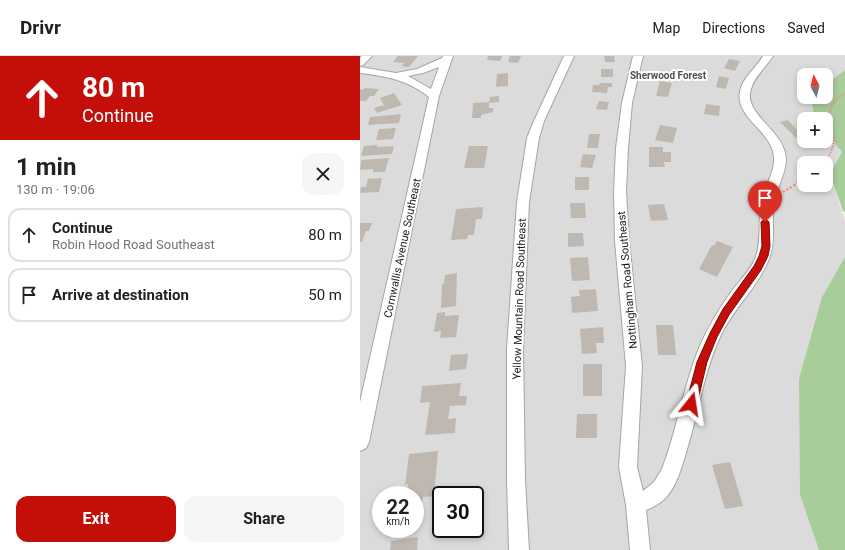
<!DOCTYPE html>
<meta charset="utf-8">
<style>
:root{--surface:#fff;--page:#f6f6f6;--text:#202124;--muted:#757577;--line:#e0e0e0;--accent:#c30e0a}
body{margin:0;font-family:Roboto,sans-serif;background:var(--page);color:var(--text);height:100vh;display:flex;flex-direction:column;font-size:15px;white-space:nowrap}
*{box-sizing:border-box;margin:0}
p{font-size:13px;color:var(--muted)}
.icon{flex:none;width:22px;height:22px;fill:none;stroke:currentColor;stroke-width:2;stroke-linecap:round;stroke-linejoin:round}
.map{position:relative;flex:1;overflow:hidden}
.side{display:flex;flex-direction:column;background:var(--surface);width:360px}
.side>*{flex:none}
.banner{background:#c30e0a;color:#fff;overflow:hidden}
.needle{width:26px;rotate:353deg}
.fabs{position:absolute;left:437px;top:12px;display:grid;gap:8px}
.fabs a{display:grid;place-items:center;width:36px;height:36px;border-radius:8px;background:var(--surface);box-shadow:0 2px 6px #0003;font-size:20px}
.speed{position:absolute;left:12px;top:430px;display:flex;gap:8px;font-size:20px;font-weight:700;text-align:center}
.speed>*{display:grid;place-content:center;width:52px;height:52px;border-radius:50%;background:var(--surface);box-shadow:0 2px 6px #0003;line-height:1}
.speed small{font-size:10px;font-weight:400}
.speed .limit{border:2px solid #111;border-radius:6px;background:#fff;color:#111}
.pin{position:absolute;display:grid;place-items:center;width:34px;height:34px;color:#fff;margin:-41px -17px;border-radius:50% 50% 50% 0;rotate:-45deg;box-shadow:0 0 4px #0007}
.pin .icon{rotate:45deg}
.me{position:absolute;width:44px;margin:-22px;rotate:15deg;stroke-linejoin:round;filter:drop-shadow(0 0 3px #0008)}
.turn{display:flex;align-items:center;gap:14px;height:84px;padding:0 16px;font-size:18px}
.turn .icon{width:52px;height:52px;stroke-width:2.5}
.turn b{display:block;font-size:28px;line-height:34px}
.round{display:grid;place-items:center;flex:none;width:42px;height:42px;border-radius:12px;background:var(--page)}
.overview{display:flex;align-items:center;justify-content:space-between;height:68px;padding:0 16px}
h1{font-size:24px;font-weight:700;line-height:30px}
.action{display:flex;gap:8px;margin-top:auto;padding:8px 16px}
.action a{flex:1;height:46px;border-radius:12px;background:var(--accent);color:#fff;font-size:16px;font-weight:700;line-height:46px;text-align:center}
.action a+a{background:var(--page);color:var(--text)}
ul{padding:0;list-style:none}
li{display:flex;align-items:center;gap:12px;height:54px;margin:0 8px 6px;padding:0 8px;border:2px solid var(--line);border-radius:12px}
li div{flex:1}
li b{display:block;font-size:15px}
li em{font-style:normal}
header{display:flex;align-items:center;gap:24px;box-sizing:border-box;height:56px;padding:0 20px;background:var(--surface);border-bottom:1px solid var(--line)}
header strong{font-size:19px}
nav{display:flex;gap:22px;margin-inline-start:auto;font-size:14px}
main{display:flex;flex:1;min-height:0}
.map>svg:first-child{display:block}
</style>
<header>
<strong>Drivr</strong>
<nav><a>Map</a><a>Directions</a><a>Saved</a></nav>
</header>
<main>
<section class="side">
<div class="banner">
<div class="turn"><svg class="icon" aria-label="ahead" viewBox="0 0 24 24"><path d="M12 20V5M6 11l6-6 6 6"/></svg><div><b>80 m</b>Continue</div></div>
</div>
<div class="overview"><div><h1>1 min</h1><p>130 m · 19:06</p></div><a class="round"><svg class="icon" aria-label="close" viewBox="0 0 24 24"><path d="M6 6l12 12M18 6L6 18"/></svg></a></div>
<ul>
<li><svg class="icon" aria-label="ahead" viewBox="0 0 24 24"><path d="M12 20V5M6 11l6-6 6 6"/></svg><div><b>Continue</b><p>Robin Hood Road Southeast</p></div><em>80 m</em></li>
<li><svg class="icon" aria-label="arrive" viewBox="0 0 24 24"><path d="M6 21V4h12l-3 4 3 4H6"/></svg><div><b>Arrive at destination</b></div><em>50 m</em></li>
</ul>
<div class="action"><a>Exit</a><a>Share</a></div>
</section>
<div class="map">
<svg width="485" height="494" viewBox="0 0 485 494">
<rect width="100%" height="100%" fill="#efece5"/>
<path fill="#dcdbdb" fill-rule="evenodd" d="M 0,0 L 485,0 L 485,14 L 466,28 L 466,19 L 444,19 L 444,41 L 450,41 L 455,63 L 444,63 L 444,85 L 466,85 L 466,76 L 482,96 L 470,118 L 485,166 L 485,201 L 462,241 L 440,439 L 459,494 L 0,494 ZM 444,107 L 466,107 L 466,129 L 444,129 ZM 21,439 L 55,439 L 55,473 L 21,473 ZM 81,439 L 115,439 L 115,473 L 81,473 Z"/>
<path fill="#a9cc9b" d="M 485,14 L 485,156 L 483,155 L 470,118 L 482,96 L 466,76 L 466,63 L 455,62 L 450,41 L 466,41 L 466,28 Z
M 485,201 L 485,494 L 459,494 L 440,439 L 439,323 L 462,241 Z"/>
<path fill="#bfb8b1" d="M 38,0 L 58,0 L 49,11 L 41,10 L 44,7 L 33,6 Z
M 128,0 L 142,0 L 140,5 L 127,4 Z
M 150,0 L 161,0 L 158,7 L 148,6 Z
M 244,0 L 254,0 L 255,6 L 245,6 Z
M 369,3 L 380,5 L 375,15 L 364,12 Z
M 241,13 L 253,13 L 253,21 L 241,21 Z
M 148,17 L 148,30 L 136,31 L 137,18 Z
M 359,20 L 369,22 L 366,33 L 356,31 Z
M 300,25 L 312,27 L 308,41 L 296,40 Z
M 240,27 L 252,27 L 252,31 L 248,31 L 247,37 L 232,36 L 233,29 L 239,29 Z
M 5,32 L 19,33 L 14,40 L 10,40 L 6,45 L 0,45 L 0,33 L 3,34 Z
M 34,37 L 42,49 L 17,57 L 14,52 L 24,49 L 20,42 Z
M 139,40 L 139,46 L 129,47 L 129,52 L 133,52 L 133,56 L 121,59 L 121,62 L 112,62 L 113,47 L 129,46 L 130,41 Z
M 239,45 L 249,46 L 247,54 L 236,53 Z
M 346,48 L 360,50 L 359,60 L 344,58 Z
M 41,58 L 39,67 L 8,69 L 10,61 Z
M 428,64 L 437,74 L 443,72 L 444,79 L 436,82 L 420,66 Z
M 300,69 L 317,72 L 313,87 L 295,84 Z
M 36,72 L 33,83 L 16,84 L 19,73 Z
M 229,78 L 240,78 L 238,92 L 227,92 Z
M 17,89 L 17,91 L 34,90 L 32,98 L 1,100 L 4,90 Z
M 109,90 L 128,90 L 124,112 L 104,112 Z
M 289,91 L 303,91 L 303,96 L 311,96 L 311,106 L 304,106 L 305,111 L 289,111 Z
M 223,98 L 236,99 L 232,112 L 220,111 Z
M 29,102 L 25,116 L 13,116 L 13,113 L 0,114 L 1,104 Z
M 215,121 L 229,121 L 229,134 L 215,134 Z
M 22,122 L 19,136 L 0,137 L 1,131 L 6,131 L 8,123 Z
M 210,147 L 225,147 L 226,162 L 211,162 Z
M 304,148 L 308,164 L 291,165 L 288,149 Z
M 123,151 L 122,163 L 116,163 L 114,179 L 108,179 L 107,183 L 91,184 L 96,153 Z
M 0,167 L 12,167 L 9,175 L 6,175 L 2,186 L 0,186 Z
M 208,177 L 223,177 L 224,190 L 208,191 Z
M 357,185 L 373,191 L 357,221 L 339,213 L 352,189 L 354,190 Z
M 228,201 L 230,224 L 212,225 L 210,202 Z
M 97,217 L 96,250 L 81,252 L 82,228 L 84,228 L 85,219 Z
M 236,233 L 238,255 L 212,257 L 211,241 L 220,240 L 219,234 Z
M 85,256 L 85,260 L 99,259 L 96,281 L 80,282 L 81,275 L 74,276 L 77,257 Z
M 296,269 L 313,269 L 316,299 L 298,299 Z
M 243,271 L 244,287 L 236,287 L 237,297 L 222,298 L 220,273 Z
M 108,298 L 106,313 L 89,315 L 91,299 Z
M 223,308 L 242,308 L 242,340 L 223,340 Z
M 101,327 L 99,340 L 107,340 L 106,349 L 90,350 L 88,363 L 96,362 L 95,377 L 65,379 L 70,346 L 60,347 L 62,330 Z
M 217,358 L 237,358 L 237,382 L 216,382 Z
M 78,395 L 74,440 L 63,441 L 61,451 L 55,452 L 55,439 L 47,439 L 48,428 L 45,429 L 49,398 Z
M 370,406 L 383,450 L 365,453 L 352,409 Z
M 58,481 L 57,494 L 30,494 L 31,485 Z"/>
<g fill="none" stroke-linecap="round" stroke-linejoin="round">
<defs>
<path id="minor" d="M 2,0 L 12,0 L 3,9 L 0,10 L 0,2 Z
M 83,0 L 93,0 L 79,40 L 9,386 L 6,392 L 0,395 L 0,346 L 69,41 C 48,24 26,20 0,17 L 0,11 L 36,17 L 57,13 L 82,2 ZM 79,11 L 71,33 L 48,20 L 63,17 Z
M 204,0 L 214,0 L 184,65 L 179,82 L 169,146 L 163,293 L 165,424 L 169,494 L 149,494 L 147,424 L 147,293 L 157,146 L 167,82 L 174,65 Z
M 273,0 L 283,0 L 272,47 L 268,92 L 266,135 L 269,185 L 282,310 L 277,411 L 283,435 L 294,426 L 302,413 C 317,374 323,331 339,292 C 347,273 357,256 369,239 C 377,227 389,216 395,203 C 402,186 398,167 401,149 C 403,136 410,124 413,112 C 422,77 374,66 380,35 C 383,21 396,12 403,0 L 413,0 C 406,11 395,20 391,33 C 382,59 427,75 426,105 C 425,119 417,132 414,146 C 411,163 416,182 410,200 C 401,228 374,251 361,279 C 343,317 338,360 325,400 C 321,413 317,428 308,439 C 303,446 294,451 286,454 L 290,494 L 270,494 L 266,449 L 259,411 L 266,310 L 255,185 L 254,135 L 256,92 L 262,47 Z"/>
</defs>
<use href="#minor" stroke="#a5a5a5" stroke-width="2"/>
<path stroke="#f38271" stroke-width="1.5" stroke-dasharray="1.5 1.5" stroke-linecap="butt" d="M 464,107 C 468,102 471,97 473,90 C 477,67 457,55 485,37
M 440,126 L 444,123"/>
<path stroke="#f38271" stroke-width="2" stroke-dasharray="2 2" stroke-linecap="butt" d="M 423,136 L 441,125"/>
<use href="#minor" fill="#fff" fill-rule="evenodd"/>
</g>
<path fill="#c30e0a" stroke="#7f0906" d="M 405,163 L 409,166 L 410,190 L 408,200 L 401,214 L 369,259 L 357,281 L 347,306 L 337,348 L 335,352 L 331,353 L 328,352 L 326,348 L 337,306 L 350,277 L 363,253 L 394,210 L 399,200 L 402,190 L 401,166 Z"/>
<g text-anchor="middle" stroke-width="4" stroke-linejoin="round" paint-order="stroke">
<g font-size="10" font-weight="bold" fill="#515151" stroke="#fff">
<text x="308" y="23">Sherwood Forest</text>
</g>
<g font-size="11" fill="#1e1e1e" stroke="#fff">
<text transform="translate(42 192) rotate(-78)" y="4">Cornwallis Avenue Southeast</text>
<text transform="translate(267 224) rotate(-95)" y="4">Nottingham Road Southeast</text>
<text transform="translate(159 243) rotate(-88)" y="4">Yellow Mountain Road Southeast</text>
</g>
</g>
</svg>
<div class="fabs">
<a><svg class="needle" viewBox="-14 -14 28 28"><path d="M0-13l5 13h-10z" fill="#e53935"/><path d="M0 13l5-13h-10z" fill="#757577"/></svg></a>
<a>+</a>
<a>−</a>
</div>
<div class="speed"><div>22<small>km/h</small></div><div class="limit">30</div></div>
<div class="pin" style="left:405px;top:166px;background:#d93025"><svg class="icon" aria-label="arrive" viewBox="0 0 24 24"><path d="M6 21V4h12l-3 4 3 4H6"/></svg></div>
<svg class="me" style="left:331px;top:348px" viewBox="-20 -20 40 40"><path d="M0-17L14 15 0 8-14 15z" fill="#c30e0a" stroke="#fff" stroke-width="4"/></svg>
</div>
</main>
